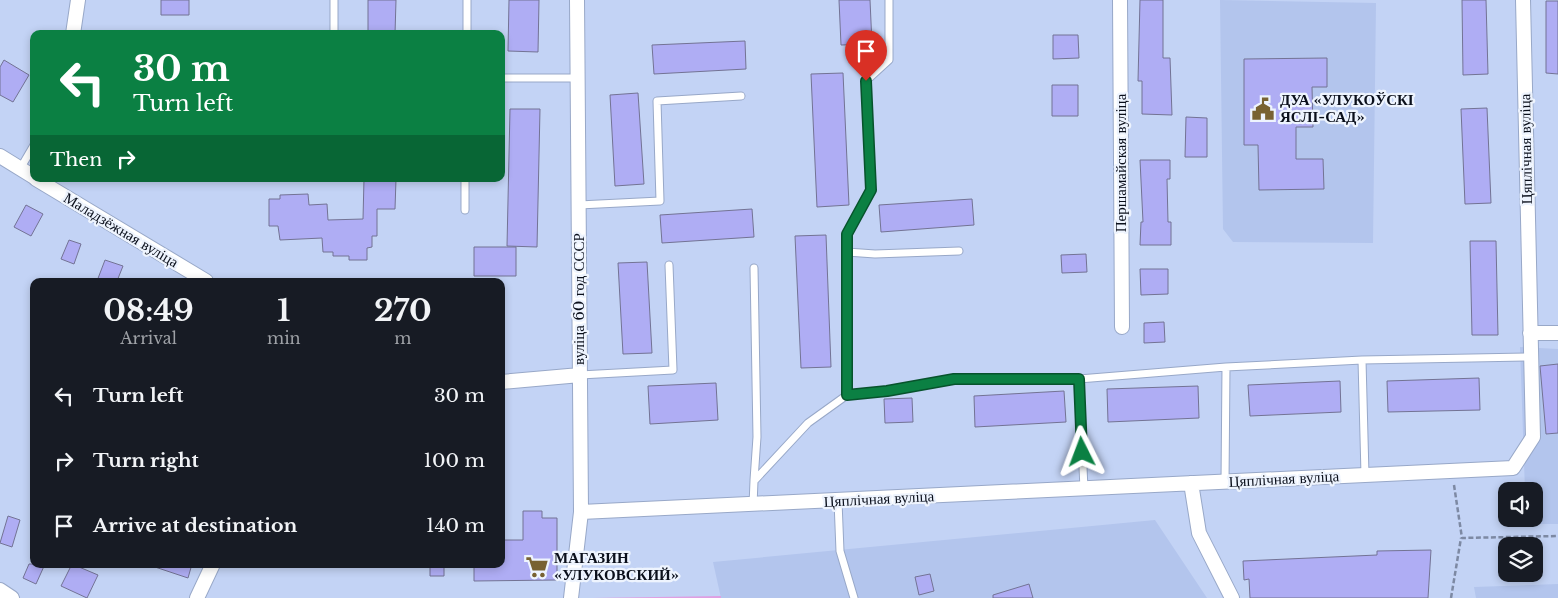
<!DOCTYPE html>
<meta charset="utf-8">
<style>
:root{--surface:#171b24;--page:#242831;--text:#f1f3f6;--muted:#9ea1a6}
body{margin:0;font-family:"Libre Baskerville",serif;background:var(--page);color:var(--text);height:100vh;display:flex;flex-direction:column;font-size:19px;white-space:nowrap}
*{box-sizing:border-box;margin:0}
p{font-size:16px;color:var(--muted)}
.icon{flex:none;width:28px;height:28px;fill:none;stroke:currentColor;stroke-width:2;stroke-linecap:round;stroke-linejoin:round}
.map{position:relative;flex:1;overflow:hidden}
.panel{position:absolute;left:30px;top:278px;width:475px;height:290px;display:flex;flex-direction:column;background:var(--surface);border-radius:10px;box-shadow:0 2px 8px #0003}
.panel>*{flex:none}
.hud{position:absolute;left:30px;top:30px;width:475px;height:152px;border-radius:10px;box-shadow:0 2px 8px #0003;background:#0b8043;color:#fff;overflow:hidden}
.fabs{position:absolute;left:1498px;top:482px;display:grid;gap:10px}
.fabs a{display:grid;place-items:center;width:45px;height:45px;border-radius:10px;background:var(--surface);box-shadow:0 2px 8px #0003;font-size:25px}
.pin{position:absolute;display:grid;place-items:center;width:42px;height:42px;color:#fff;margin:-51px -21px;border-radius:50% 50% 50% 0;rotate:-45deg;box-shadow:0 0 5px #0007}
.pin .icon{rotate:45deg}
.me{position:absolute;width:55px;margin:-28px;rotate:357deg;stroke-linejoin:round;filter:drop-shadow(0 0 4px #0008)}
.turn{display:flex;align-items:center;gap:18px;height:105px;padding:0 20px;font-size:22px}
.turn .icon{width:65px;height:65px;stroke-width:2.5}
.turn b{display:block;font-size:35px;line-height:42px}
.then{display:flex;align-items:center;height:48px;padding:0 20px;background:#0003;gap:10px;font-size:19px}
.eta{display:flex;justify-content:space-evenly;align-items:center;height:85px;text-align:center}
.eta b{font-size:30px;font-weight:700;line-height:35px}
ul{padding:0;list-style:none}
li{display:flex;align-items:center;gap:15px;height:65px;padding:0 20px}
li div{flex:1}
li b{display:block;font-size:19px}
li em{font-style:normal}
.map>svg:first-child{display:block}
</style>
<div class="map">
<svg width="1558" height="598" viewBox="0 0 1558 598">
<rect width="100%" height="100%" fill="#c3d3f5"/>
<path fill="#b3c5ed" d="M 1220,0 L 1376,3 L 1373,243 L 1233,242 L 1223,229 Z
M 1520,347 L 1558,349 L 1558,524 L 1526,524 L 1526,519 L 1534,519 L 1534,491 L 1525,491 Z
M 1155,520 L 1207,598 L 721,598 L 713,562 Z
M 1558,584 L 1558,598 L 1476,598 L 1474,587 Z"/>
<path fill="#df9fe2" d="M 721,596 L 721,598 L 592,598 Z"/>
<path fill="#afadf4" stroke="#737394" d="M 161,0 L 189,0 L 189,15 L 161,15 Z
M 368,0 L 396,0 L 395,34 L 368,34 Z
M 509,0 L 539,0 L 538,52 L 508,51 Z
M 839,0 L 870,0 L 872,44 L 841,45 Z
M 1140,0 L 1163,0 L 1163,58 L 1170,58 L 1172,115 L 1142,114 L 1142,81 L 1138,81 Z
M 1462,0 L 1486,0 L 1488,74 L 1463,75 Z
M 1546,1 L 1558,1 L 1558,74 L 1546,73 Z
M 1053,35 L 1078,35 L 1079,58 L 1053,59 Z
M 745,41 L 746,69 L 654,74 L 652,45 Z
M 1327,58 L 1327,87 L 1312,87 L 1313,127 L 1296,127 L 1296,159 L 1323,159 L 1324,189 L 1259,190 L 1258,145 L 1244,145 L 1244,59 Z
M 4,60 L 29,75 L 13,102 L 0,95 L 0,67 Z
M 843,73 L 849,205 L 817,207 L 811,74 Z
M 1052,85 L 1078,85 L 1078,116 L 1052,116 Z
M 638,93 L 644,184 L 615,186 L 610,95 Z
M 1487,108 L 1491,203 L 1465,204 L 1461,109 Z
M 510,109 L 540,109 L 537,247 L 507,246 Z
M 1186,117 L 1207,118 L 1207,157 L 1185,157 Z
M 1140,160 L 1170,160 L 1170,179 L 1167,179 L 1168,222 L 1171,222 L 1171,245 L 1140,245 L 1141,222 L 1143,222 Z
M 364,179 L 396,179 L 395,209 L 377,209 L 377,236 L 372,236 L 372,247 L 367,248 L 367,260 L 349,260 L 349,256 L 333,256 L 333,252 L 323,252 L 322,238 L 280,240 L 278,226 L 269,226 L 269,199 L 280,199 L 280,195 L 308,194 L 309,205 L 327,204 L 328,220 L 363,219 Z
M 972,199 L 974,225 L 881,232 L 879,205 Z
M 26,205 L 43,214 L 31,236 L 14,227 Z
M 752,209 L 754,237 L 662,243 L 660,215 Z
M 826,235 L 831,367 L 801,368 L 795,236 Z
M 69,240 L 81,244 L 74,264 L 61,259 Z
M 1470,241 L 1496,241 L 1498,335 L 1472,335 Z
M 474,247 L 516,247 L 516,276 L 474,276 Z
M 1086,254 L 1087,272 L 1062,273 L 1061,255 Z
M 105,260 L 123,266 L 117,281 L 97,281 Z
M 647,262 L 652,353 L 623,354 L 618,263 Z
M 1140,269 L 1168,269 L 1168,294 L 1141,295 Z
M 1164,322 L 1165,342 L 1144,343 L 1144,323 Z
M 1558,364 L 1558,433 L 1546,434 L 1540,366 Z
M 1479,378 L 1480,410 L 1388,412 L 1387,381 Z
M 1340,381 L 1341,412 L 1250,416 L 1248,385 Z
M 716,383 L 718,420 L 650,424 L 648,386 Z
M 1198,386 L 1199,418 L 1108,422 L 1107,389 Z
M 1064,391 L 1066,422 L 975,427 L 974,396 Z
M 912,398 L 913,422 L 885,423 L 884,399 Z
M 523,511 L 542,511 L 542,518 L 557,518 L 557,580 L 474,581 L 474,564 L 501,564 L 501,540 L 523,540 Z
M 8,516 L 20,520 L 12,547 L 0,543 Z
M 1431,550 L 1428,598 L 1250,598 L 1249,579 L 1244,580 L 1243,561 L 1377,555 L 1377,551 Z
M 29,564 L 45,564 L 36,584 L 23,578 Z
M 72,564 L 98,575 L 87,598 L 61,586 Z
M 153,564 L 192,564 L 188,578 L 152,566 Z
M 430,564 L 444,564 L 444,576 L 430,576 Z
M 930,574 L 934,591 L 919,595 L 915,577 Z
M 1029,584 L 1033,598 L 993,598 L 993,595 Z"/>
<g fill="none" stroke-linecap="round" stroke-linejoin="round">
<defs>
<path id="service" d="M 334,34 L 334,0
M 467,34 L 467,0
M 501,78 L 578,78
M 20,169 L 34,145
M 579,205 L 660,201 L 657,101 L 741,96
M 465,210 L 465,179
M 847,252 L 875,254 L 959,251
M 1362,360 L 1365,475
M 580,375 L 673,370 L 669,265
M 1079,379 L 1084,489
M 847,395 L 847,234 L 871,190 L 866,81 L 889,60 L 889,0
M 754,480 L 757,437 L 754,268
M 1225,482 L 1226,367
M 838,501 L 840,551 L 854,598
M 753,505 L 754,481 L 808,423 L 847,395 L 887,391 L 954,379 L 1079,379 L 1226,367 L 1362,360 L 1531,357"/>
<path id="minor" d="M 1120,0 L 1122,327
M 73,34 L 78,0
M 0,156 L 34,177
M 36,179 L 206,281
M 1530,333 L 1558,333
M 501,382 L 580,375
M 1191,483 L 1199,533 L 1232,598
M 581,512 L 1513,468 L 1533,437 L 1523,0
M 0,590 L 12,598
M 197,598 L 213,564
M 571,598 L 581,512 L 577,0"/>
</defs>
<use href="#service" stroke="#98a8c8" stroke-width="9"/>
<use href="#minor" stroke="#98a8c8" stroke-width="16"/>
<path stroke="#7d89a3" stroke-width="2.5" stroke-dasharray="5 2.5" stroke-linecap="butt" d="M 1454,485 L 1462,538 L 1558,536
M 1451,598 L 1461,538"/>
<use href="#service" stroke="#fff" stroke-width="7"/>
<use href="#minor" stroke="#fff" stroke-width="14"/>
</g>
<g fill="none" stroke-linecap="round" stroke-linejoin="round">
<defs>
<path id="route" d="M 866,81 L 871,190 L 847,234 L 847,395 L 887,391 L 954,379 L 1079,379 L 1082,452"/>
</defs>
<use href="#route" stroke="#07532c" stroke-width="12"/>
<use href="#route" stroke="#0b8043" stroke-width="9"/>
</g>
<defs>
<symbol id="civic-bare" viewBox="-9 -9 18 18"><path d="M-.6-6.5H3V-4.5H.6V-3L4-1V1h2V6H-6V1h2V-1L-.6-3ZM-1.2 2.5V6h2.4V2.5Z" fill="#786232" stroke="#eef4fe" stroke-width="2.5" paint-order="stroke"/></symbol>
<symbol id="supermarket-bare" viewBox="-9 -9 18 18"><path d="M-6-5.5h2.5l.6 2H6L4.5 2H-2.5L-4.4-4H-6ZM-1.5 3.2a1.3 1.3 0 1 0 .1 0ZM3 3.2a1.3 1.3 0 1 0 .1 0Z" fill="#786232" stroke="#eef4fe" stroke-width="2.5" paint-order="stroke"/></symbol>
</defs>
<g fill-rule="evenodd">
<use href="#civic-bare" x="1247" y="93" width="32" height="32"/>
<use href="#supermarket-bare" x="521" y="551" width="32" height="32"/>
</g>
<g text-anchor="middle" stroke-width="4.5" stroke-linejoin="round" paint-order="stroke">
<g font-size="15" font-weight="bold" fill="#0a0f1b" stroke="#eef4fe" text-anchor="start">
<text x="1280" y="105">ДУА «УЛУКОЎСКІ<tspan x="1280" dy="17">ЯСЛІ-САД»</tspan></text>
<text x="554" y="563">МАГАЗИН<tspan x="554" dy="17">«УЛУКОВСКИЙ»</tspan></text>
</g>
<g font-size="15" fill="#0a0f1b" stroke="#eef4fe">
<text transform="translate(1526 149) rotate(-91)" y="5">Цяплічная вуліца</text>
<text transform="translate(1121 163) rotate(-90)" y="5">Першамайская вуліца</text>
<text transform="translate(121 230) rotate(31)" y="5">Маладзёжная вуліца</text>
<text transform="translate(579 299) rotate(-90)" y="5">вуліца 60 год СССР</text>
<text transform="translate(1284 479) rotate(-3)" y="5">Цяплічная вуліца</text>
<text transform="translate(879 499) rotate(-3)" y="5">Цяплічная вуліца</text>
</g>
</g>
</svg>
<div class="fabs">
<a><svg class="icon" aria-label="sound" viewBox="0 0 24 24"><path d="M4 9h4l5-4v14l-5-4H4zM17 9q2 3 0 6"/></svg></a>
<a><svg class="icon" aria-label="layers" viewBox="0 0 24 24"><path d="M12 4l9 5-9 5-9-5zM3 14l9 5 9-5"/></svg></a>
</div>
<div class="pin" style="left:866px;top:81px;background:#d93025"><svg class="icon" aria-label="arrive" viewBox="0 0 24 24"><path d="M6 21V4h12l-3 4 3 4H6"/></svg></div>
<svg class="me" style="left:1082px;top:452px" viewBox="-20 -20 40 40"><path d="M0-17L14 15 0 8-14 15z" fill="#0b8043" stroke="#fff" stroke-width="4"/></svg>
<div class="hud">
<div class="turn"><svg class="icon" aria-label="left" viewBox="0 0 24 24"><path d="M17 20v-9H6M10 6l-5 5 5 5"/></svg><div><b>30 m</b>Turn left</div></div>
<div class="then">Then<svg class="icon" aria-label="right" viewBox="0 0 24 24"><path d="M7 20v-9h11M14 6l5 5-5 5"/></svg></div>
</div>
<section class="panel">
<div class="eta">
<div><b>08:49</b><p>Arrival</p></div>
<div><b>1</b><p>min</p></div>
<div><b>270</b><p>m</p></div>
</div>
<ul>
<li><svg class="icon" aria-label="left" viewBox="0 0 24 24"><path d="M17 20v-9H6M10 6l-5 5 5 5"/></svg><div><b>Turn left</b></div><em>30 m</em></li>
<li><svg class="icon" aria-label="right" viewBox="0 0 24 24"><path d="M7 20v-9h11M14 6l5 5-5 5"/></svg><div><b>Turn right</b></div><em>100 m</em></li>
<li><svg class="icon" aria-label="arrive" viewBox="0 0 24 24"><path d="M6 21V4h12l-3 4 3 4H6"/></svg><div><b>Arrive at destination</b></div><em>140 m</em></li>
</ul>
</section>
</div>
